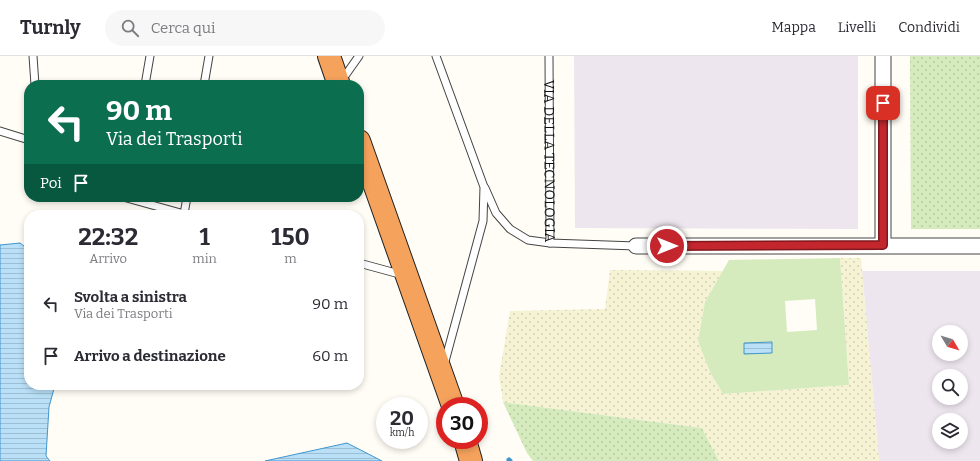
<!DOCTYPE html>
<html lang="it">
<style>
:root{--surface:#fff;--page:#f7f7f7;--text:#2b2b33;--muted:#7c7c81;--line:#e1e1e2}
body{margin:0;font-family:Bitter,serif;background:var(--page);color:var(--text);height:100vh;display:flex;flex-direction:column;font-size:15px;white-space:nowrap}
*{box-sizing:border-box;margin:0}
p{font-size:13px;color:var(--muted)}
.icon{flex:none;width:22px;height:22px;fill:none;stroke:currentColor;stroke-width:2;stroke-linecap:round;stroke-linejoin:round}
.map{position:relative;flex:1;overflow:hidden}
.sheet{position:absolute;left:24px;top:154px;width:340px;height:180px;display:flex;flex-direction:column;background:var(--surface);border-radius:16px;box-shadow:0 2px 6px #0003}
.sheet>*{flex:none}
.top-card{position:absolute;left:24px;top:24px;width:340px;height:122px;border-radius:16px;box-shadow:0 2px 6px #0003;background:#0b6e4f;color:#fff;overflow:hidden}
.needle{width:26px;rotate:128deg}
.controls{position:absolute;left:932px;top:269px;display:grid;gap:8px}
.controls a{display:grid;place-items:center;width:36px;height:36px;border-radius:50%;background:var(--surface);box-shadow:0 2px 6px #0003;font-size:20px}
.speed{position:absolute;left:376px;top:341px;display:flex;gap:8px;font-size:20px;font-weight:700;text-align:center}
.speed>*{display:grid;place-content:center;width:52px;height:52px;border-radius:50%;background:var(--surface);box-shadow:0 2px 6px #0003;line-height:1}
.speed small{font-size:10px;font-weight:400}
.speed .limit{border:6px solid #d22;background:#fff;color:#111}
.pin{position:absolute;display:grid;place-items:center;width:34px;height:34px;color:#fff;margin:-17px;border-radius:8px;box-shadow:0 2px 6px #0006}
.me{position:absolute;width:44px;margin:-22px;rotate:90deg;stroke-linejoin:round;filter:drop-shadow(0 0 3px #0008)}
.turn{display:flex;align-items:center;gap:14px;height:84px;padding:0 16px;font-size:18px}
.turn .icon{width:52px;height:52px;stroke-width:2.5}
.turn b{display:block;font-size:28px;line-height:34px}
.then{display:flex;align-items:center;height:38px;padding:0 16px;background:#0003;gap:8px;font-size:15px}
.eta{display:flex;justify-content:space-evenly;align-items:center;height:68px;text-align:center}
.eta b{font-size:24px;font-weight:700;line-height:28px}
ul{padding:0;list-style:none}
li{display:flex;align-items:center;gap:12px;height:52px;padding:0 16px}
li div{flex:1}
li b{display:block;font-size:15px}
li em{font-style:normal}
header{display:flex;align-items:center;gap:24px;box-sizing:border-box;height:56px;padding:0 20px;background:var(--surface);border-bottom:1px solid var(--line)}
header strong{font-size:19px}
nav{display:flex;gap:22px;margin-inline-start:auto;font-size:14px}
.search{width:280px;height:36px;background:var(--page);display:flex;align-items:center;gap:10px;box-sizing:border-box;padding:0 14px;border-radius:22px;color:var(--muted);font-size:15px}
.map>svg:first-child{display:block}
</style>
<header>
<strong>Turnly</strong>
<div class="search"><svg class="icon" aria-label="search" viewBox="0 0 24 24"><circle cx="10" cy="10" r="6"/><path d="M15 15l6 6"/></svg>Cerca qui</div>
<nav><a>Mappa</a><a>Livelli</a><a>Condividi</a></nav>
</header>
<div class="map">
<svg width="980" height="405" viewBox="0 0 980 405">
<defs>
<pattern id="farmland-dots" width="8" height="8" patternUnits="userSpaceOnUse"><rect width="8" height="8" fill="#f6f3d4"/><path d="M2 2h.1M6 6h.1" fill="none" stroke="#d2cfb5" stroke-width="1.8" stroke-linecap="round"/></pattern>
<pattern id="grass-dots" width="8" height="8" patternUnits="userSpaceOnUse"><rect width="8" height="8" fill="#d5ebbd"/><path d="M2 2h.1M6 6h.1" fill="none" stroke="#b6c8a1" stroke-width="1.8" stroke-linecap="round"/></pattern>
<pattern id="water-rules" width="6" height="5" patternUnits="userSpaceOnUse"><rect width="6" height="5" fill="#b9e0f7"/><path d="M0 2.5h6" fill="none" stroke="#9ebfd3"/></pattern>
</defs>
<rect width="100%" height="100%" fill="#fffdf5"/>
<path fill="#eee6ef" fill-rule="evenodd" d="M 574,0 L 858,0 L 858,173 L 575,172 Z
M 862,215 L 980,215 L 980,405 L 879,405 ZM 939,276 L 961,276 L 961,298 L 939,298 ZM 939,320 L 961,320 L 961,342 L 939,342 ZM 939,364 L 961,364 L 961,386 L 939,386 Z"/>
<path fill="url(#farmland-dots)" d="M 840,202 L 861,202 L 879,405 L 719,405 L 702,372 L 503,346 L 499,320 L 510,255 L 605,253 L 610,214 L 723,215 L 705,246 L 698,285 L 710,316 L 723,338 L 849,329 Z"/>
<path fill="url(#grass-dots)" d="M 910,0 L 980,0 L 980,173 L 911,173 Z
M 503,346 L 702,372 L 719,405 L 533,405 L 527,397 Z"/>
<path fill="#d5ebbd" fill-rule="evenodd" d="M 840,202 L 849,329 L 723,338 L 710,316 L 698,285 L 705,246 L 729,204 ZM 815,243 L 817,274 L 787,276 L 785,245 Z"/>
<path fill="url(#water-rules)" stroke="#3f96cf" d="M 20,187 L 29,194 L 29,329 L 55,329 L 49,351 L 46,400 L 50,405 L 0,405 L 0,189 Z
M 772,286 L 772,297 L 744,298 L 744,287 Z
M 347,387 L 382,405 L 265,405 Z"/>
<g fill="none" stroke-linecap="round" stroke-linejoin="round">
<path stroke="#3f96cf" stroke-width="5" d="M 509,404 L 510,405"/>
<defs>
<g id="lane">
<path d="M 33,0 L 35,29"/>
<path d="M 436,0 L 484,131 L 483,165 L 444,309"/>
<path id="s1" d="M 549,0 L 550,187 L 636,190"/>
<path d="M 342,24 L 359,0"/>
<path d="M 145,29 L 150,0"/>
<path d="M 204,29 L 209,0"/>
<path d="M 0,75 L 29,84"/>
<path d="M 485,132 L 496,157 L 510,173 L 528,184 L 550,187"/>
<path d="M 123,141 L 188,159"/>
<path d="M 184,158 L 187,141"/>
<path d="M 359,207 L 403,219"/>
</g>
<path id="street" d="M 883,189 L 883,0
M 636,190 L 980,190"/>
<path id="highway" d="M 329,0 L 339,29
M 359,85 L 453,350
M 465,384 L 471,405"/>
</defs>
<use href="#lane" stroke="#444" stroke-width="9"/>
<use href="#street" stroke="#444" stroke-width="17"/>
<use href="#highway" stroke="#222" stroke-width="24"/>
<use href="#lane" stroke="#fff" stroke-width="7"/>
<use href="#street" stroke="#fff" stroke-width="15"/>
<use href="#highway" stroke="#f5a25d" stroke-width="22"/>
</g>
<g fill="none" stroke-linecap="round" stroke-linejoin="round">
<defs>
<path id="route" d="M 667,190 L 883,189 L 883,47"/>
</defs>
<use href="#route" stroke="#7f191e" stroke-width="10"/>
<use href="#route" stroke="#c4262e" stroke-width="7"/>
</g>
<g text-anchor="middle" stroke-width="4" stroke-linejoin="round" paint-order="stroke">
<g font-size="14" fill="#111" stroke="#fff">
<text dy="5" stroke="none"><textPath href="#s1" startOffset="105">VIA DELLA TECNOLOGIA</textPath></text>
</g>
</g>
</svg>
<div class="controls">
<a><svg class="needle" viewBox="-14 -14 28 28"><path d="M0-13l5 13h-10z" fill="#e53935"/><path d="M0 13l5-13h-10z" fill="#7c7c81"/></svg></a>
<a><svg class="icon" aria-label="search" viewBox="0 0 24 24"><circle cx="10" cy="10" r="6"/><path d="M15 15l6 6"/></svg></a>
<a><svg class="icon" aria-label="layers" viewBox="0 0 24 24"><path d="M12 4l9 5-9 5-9-5zM3 14l9 5 9-5"/></svg></a>
</div>
<div class="speed"><div>20<small>km/h</small></div><div class="limit">30</div></div>
<div class="pin" style="left:883px;top:47px;background:#d93025"><svg class="icon" aria-label="arrive" viewBox="0 0 24 24"><path d="M6 21V4h12l-3 4 3 4H6"/></svg></div>
<svg class="me" style="left:667px;top:190px" viewBox="-20 -20 40 40"><circle r="17" fill="#c4262e" stroke="#fff" stroke-width="3"/><path d="M0-11L8 9 0 5-8 9z" fill="#fff"/></svg>
<div class="top-card">
<div class="turn"><svg class="icon" aria-label="left" viewBox="0 0 24 24"><path d="M17 20v-9H6M10 6l-5 5 5 5"/></svg><div><b>90 m</b>Via dei Trasporti</div></div>
<div class="then">Poi<svg class="icon" aria-label="arrive" viewBox="0 0 24 24"><path d="M6 21V4h12l-3 4 3 4H6"/></svg></div>
</div>
<section class="sheet">
<div class="eta">
<div><b>22:32</b><p>Arrivo</p></div>
<div><b>1</b><p>min</p></div>
<div><b>150</b><p>m</p></div>
</div>
<ul>
<li><svg class="icon" aria-label="left" viewBox="0 0 24 24"><path d="M17 20v-9H6M10 6l-5 5 5 5"/></svg><div><b>Svolta a sinistra</b><p>Via dei Trasporti</p></div><em>90 m</em></li>
<li><svg class="icon" aria-label="arrive" viewBox="0 0 24 24"><path d="M6 21V4h12l-3 4 3 4H6"/></svg><div><b>Arrivo a destinazione</b></div><em>60 m</em></li>
</ul>
</section>
</div>
